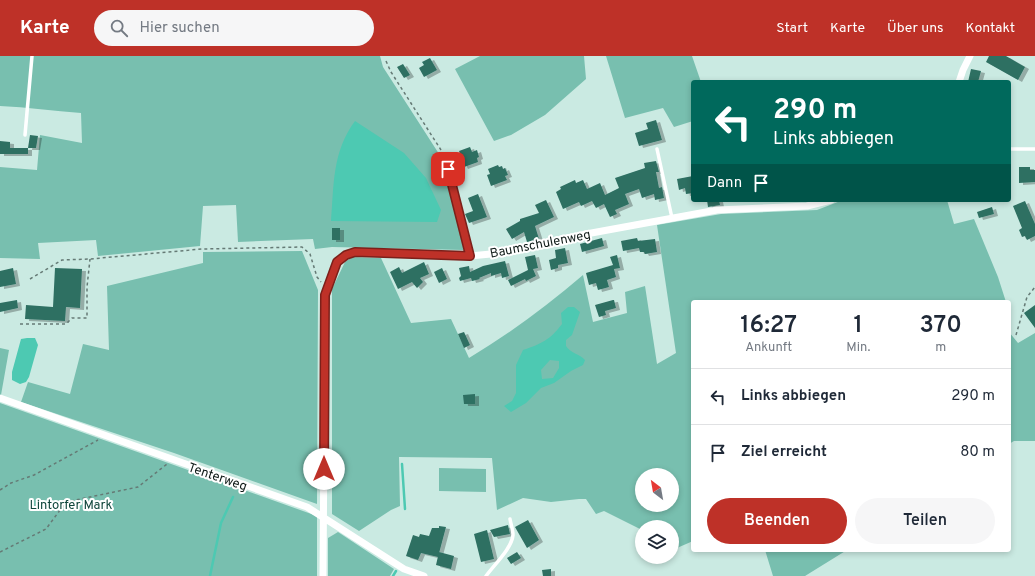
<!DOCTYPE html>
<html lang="de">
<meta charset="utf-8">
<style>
:root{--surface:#fff;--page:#f6f6f7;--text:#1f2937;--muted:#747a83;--line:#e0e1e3;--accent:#be3128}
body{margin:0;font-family:Overpass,sans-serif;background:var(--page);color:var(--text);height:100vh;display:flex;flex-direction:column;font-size:15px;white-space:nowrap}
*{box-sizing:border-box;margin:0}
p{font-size:13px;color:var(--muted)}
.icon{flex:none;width:22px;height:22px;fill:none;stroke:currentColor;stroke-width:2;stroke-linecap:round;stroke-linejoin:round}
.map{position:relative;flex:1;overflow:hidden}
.side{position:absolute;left:691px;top:244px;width:320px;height:252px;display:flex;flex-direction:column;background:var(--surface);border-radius:4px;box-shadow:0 2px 6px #0003}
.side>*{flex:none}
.top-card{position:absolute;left:691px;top:24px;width:320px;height:122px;border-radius:4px;box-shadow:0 2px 6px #0003;background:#00695c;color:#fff;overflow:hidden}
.needle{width:26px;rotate:329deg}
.tools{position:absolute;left:635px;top:412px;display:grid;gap:8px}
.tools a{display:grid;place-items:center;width:44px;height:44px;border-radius:50%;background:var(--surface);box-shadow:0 2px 6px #0003;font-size:20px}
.pin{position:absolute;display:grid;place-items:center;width:34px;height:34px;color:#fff;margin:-17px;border-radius:8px;box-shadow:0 2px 6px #0006}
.me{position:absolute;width:44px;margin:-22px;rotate:0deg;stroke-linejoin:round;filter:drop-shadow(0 0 3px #0008)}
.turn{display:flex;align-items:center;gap:14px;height:84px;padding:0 16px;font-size:18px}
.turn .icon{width:52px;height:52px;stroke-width:2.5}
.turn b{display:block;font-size:28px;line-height:34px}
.then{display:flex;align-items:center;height:38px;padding:0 16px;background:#0003;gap:8px;font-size:15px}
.eta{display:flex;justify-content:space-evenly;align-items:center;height:68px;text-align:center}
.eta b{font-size:24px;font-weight:600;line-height:28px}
.cta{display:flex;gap:8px;margin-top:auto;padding:8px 16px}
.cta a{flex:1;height:46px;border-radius:24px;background:var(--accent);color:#fff;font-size:16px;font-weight:600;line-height:46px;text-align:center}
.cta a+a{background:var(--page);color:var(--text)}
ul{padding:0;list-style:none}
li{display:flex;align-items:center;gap:12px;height:56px;padding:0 16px;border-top:1px solid var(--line)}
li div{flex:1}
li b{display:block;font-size:15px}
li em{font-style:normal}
header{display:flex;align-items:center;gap:24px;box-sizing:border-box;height:56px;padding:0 20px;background:var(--accent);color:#fff}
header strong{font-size:19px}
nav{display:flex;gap:22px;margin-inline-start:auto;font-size:14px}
.search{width:280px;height:36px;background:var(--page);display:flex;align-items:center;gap:10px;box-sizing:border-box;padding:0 14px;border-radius:22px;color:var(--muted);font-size:15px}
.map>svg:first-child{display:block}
</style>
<header>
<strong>Karte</strong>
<div class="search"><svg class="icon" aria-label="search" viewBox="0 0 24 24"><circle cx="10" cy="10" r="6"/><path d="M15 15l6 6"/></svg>Hier suchen</div>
<nav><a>Start</a><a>Karte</a><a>Über uns</a><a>Kontakt</a></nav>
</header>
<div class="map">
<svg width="1035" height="520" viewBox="0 0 1035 520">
<defs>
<filter id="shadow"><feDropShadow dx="4" dy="2" stdDeviation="0" flood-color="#0004"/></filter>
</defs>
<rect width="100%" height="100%" fill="#caeae2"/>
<path fill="#78bfaf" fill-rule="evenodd" d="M 0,0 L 380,0 L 383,11 L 441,101 L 464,194 L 332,191 L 315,193 L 313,183 L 238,186 L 236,149 L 203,150 L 200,190 L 98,200 L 96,184 L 38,187 L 40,203 L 0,202 L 0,111 L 37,114 L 40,79 L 82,87 L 81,57 C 54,55 27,51 0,50 Z
M 480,0 L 584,0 L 586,23 L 545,59 L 511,79 L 494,85 L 455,13 Z
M 606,0 L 692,0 L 701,26 L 693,26 L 693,65 L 674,71 L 663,52 L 625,62 Z
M 843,144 L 947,144 L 954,168 L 974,163 L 998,221 L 1006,246 L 693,246 L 693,485 L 677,492 L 672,490 L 672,471 L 642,471 L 642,474 L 604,455 L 596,458 L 586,443 L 579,443 L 551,446 L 523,442 L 497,454 L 492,402 L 399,401 L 400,450 L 391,454 L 359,475 L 332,458 L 332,233 L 345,206 L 352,201 L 381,202 L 411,267 L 451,263 L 469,302 C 509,278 547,250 583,219 L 593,266 L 627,257 L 625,236 L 645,230 L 657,308 L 676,297 L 657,169 L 721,158 L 817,154 ZM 642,419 L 672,419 L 672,449 L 642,449 Z
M 302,195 L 318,234 L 317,448 L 174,397 L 21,346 L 28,326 L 70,338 L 83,288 L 109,294 L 107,230 L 203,207 L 203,196 Z
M 1009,276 L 1018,287 L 1035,277 L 1035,385 L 1014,385 L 1009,388 Z
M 0,292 L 9,294 L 1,339 L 0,339 Z
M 0,347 L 317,460 L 317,520 L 0,520 Z
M 439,412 L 486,413 L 486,436 L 439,435 Z
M 338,476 L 394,513 L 390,520 L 328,520 L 328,482 Z
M 765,494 L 847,494 L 805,520 L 773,520 Z"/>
<path fill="#4dc9b2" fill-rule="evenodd" d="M 355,65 L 404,97 L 426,122 L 441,154 L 437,166 L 331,165 C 334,129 332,96 355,65 Z
M 568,251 L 574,251 L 580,256 L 572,279 L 566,284 L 566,290 C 570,297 580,298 585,304 L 583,309 L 571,315 L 554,327 L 541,332 L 526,347 L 511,356 L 504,350 L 512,345 L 516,337 L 516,309 L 523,294 C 541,288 550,284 562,268 L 561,257 ZM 550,304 L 559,305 L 559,312 L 553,322 L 542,323 L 541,314 Z
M 27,282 L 35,282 L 38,289 L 29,321 L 26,326 L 20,328 L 12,324 L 12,316 L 21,283 Z"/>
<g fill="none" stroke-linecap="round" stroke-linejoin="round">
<path stroke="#4dc9b2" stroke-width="2.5" d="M 402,408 L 405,453
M 210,520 L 221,467 L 233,441
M 393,520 L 396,515"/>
</g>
<path fill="#2e6f62" filter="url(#shadow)" d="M 989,0 L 1006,0 L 1025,11 L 1018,24 L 986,6 Z
M 430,2 L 437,14 L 424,21 L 419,12 L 424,9 L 422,6 Z
M 403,8 L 410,19 L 404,22 L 397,11 Z
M 971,13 L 981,15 L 978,26 L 968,26 Z
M 656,64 L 662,84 L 639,90 L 635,77 L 648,73 L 646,67 Z
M 30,79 L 38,80 L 36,92 L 28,92 Z
M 0,85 L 10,86 L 10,92 L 28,92 L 28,98 L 0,98 Z
M 470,91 L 472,96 L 477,94 L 479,101 L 477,102 L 478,106 L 464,111 L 462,107 L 460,108 L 458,101 L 461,100 L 459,95 Z
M 656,105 L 659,116 L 656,116 L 659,132 L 662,131 L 664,142 L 655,144 L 654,138 L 642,142 L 639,133 L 625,138 L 629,148 L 615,154 L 617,158 L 610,161 L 604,148 L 596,152 L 592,145 L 581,150 L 579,146 L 563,153 L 556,136 L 561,133 L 560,131 L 575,124 L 576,127 L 583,124 L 587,133 L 600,127 L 605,139 L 619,132 L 615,122 L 645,112 L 644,107 Z
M 498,109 L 499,111 L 502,110 L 503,113 L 505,112 L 508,119 L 505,120 L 507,124 L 491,130 L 487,119 L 490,118 L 488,113 Z
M 1019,111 L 1030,111 L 1030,114 L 1035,114 L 1035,126 L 1019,127 Z
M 693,120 L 693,137 L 686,138 L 685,132 L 679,134 L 677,123 Z
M 478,138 L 487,161 L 469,167 L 465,158 L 473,155 L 468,142 Z
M 546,144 L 554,161 L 535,170 L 539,183 L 527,186 L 524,176 L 512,183 L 506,173 L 520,165 L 520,163 L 539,157 L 535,149 Z
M 707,144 L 719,144 L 720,149 L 708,151 Z
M 1025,145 L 1035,168 L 1035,180 L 1027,184 L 1025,180 L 1022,181 L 1019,174 L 1022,172 L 1013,150 Z
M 992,151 L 994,158 L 979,162 L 977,156 Z
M 332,172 L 340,172 L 340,184 L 332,184 Z
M 602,182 L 604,190 L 582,196 L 580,188 Z
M 637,182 L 638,185 L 655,183 L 657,196 L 645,198 L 644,196 L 640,196 L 639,192 L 623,195 L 621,185 Z
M 565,192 L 568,207 L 558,209 L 558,212 L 551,214 L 549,204 L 556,202 L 555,194 Z
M 535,199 L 538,212 L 533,213 L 536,220 L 526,225 L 525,223 L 511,230 L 508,224 L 528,214 L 525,201 Z
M 617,199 L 620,212 L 614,213 L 616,221 L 607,224 L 609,231 L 598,234 L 596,227 L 589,229 L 586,217 L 613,209 L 610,201 Z
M 505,205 L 509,220 L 502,222 L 501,217 L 491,220 L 491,217 L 479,222 L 480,223 L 472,225 L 471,222 L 460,225 L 459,222 L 461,220 L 459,212 L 469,210 L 470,216 L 483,210 Z
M 424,206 L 429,218 L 420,222 L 423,226 L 417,232 L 412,226 L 398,233 L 390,216 L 399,211 L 402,217 Z
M 13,212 L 16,228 L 0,231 L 0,215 Z
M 55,212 L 82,213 L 80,252 L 66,251 L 65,265 L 25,263 L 26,249 L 53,251 Z
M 442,212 L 447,223 L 439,227 L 434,216 Z
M 17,244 L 18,252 L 0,256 L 0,247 Z
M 613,244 L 614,244 L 616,252 L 605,255 L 606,259 L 599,261 L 595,249 Z
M 1035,249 L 1035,272 L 1024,257 Z
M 464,276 L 470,289 L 464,292 L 458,278 Z
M 475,338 L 475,348 L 464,348 L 463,339 Z
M 528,464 L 539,484 L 527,492 L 515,471 Z
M 508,469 L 510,478 L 494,481 L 490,474 Z
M 439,470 L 446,471 L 438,501 L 421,497 L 418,504 L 406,500 L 413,479 L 419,481 L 420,478 L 429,480 L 432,472 L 439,472 Z
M 487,474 L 494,503 L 481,506 L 474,478 Z
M 439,496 L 454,500 L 451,513 L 436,509 Z
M 517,496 L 521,502 L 511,508 L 507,502 Z
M 551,513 L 551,520 L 543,520 L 542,514 Z"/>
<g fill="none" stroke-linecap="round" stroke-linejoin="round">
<path stroke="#657a75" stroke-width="1.5" stroke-dasharray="3 3" stroke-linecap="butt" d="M 386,5 L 391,16 L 441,94
M 30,223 L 62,204 L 90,203 L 202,193 L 302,191 L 310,198 L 317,221 L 321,226
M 20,268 L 66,268 L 72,262 L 87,262 L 87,231 L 90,203
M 1016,279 L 1027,241 L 1035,231
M 0,434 L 11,427 L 34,419 L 98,384
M 0,496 L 46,473 L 66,446 L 138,431 L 167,408"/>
<path stroke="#fff" stroke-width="3.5" d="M 25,79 L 32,0
M 657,93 L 672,162
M 1009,93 L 1035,93
M 444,99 L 470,200
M 486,520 C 494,509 512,492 513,479 C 513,474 511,469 510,463"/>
<path stroke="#fff" stroke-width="7" d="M 959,26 L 963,14 L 970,0
M 0,342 L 307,451 L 404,513 L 424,520
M 323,520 L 325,239 L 337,206 L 346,199 L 355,196 L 470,200 L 501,197 L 586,178 L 717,154 L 807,150 L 831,144"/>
</g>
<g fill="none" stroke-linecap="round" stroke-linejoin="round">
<defs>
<path id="route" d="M 324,413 L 325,239 L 337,206 L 346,199 L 355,196 L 470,200 L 448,113"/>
</defs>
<use href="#route" stroke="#7c201a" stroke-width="10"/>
<use href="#route" stroke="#be3128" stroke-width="7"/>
</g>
<g text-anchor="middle" stroke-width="4" stroke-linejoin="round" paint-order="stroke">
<g font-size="13" fill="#101c19" stroke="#fff">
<text transform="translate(540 187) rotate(-11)" y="5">Baumschulenweg</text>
<text transform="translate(218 420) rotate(19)" y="5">Tenterweg</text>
</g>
<g font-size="13" fill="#0e453b" stroke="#fff">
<text x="71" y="453">Lintorfer Mark</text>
</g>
</g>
</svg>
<div class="tools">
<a><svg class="needle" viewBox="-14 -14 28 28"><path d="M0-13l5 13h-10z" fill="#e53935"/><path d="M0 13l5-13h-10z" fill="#747a83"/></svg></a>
<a><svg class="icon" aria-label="layers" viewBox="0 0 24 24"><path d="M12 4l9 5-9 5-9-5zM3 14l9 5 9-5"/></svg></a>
</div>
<div class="pin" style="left:448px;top:113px;background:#d93025"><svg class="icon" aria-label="arrive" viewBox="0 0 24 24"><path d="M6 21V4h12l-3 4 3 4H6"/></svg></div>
<svg class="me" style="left:324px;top:413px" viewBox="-20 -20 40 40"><circle r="19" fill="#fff"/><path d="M0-13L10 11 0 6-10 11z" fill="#be3128"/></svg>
<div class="top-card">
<div class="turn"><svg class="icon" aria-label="left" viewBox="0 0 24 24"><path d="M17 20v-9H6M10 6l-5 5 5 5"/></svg><div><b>290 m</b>Links abbiegen</div></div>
<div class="then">Dann<svg class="icon" aria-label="arrive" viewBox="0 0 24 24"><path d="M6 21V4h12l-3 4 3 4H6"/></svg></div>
</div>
<section class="side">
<div class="eta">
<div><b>16:27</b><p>Ankunft</p></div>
<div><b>1</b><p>Min.</p></div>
<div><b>370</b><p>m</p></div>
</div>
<ul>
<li><svg class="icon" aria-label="left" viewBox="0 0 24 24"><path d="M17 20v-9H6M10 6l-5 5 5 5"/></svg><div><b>Links abbiegen</b></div><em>290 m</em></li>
<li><svg class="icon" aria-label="arrive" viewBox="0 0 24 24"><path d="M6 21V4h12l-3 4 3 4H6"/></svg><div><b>Ziel erreicht</b></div><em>80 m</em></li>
</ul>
<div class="cta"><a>Beenden</a><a>Teilen</a></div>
</section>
</div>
